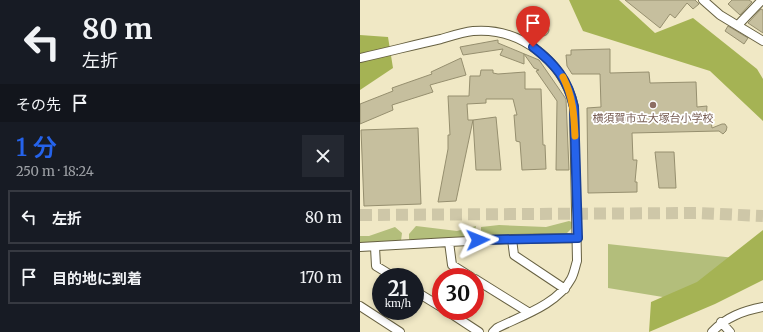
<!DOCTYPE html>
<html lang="ja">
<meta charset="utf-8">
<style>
:root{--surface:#171b24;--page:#242831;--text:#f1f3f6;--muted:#9ea1a6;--line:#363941;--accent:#2563eb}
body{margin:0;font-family:Merriweather,"Noto Sans JP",serif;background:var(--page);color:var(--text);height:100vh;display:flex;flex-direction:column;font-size:15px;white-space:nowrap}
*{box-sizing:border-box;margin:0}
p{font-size:13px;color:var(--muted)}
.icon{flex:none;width:22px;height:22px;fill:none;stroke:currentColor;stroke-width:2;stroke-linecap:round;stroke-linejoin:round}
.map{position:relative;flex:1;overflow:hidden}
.side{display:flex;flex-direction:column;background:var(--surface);width:360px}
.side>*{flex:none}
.banner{background:#171b24;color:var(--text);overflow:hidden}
.speed{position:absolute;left:12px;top:268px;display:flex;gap:8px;font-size:20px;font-weight:700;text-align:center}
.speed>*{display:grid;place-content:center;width:52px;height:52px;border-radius:50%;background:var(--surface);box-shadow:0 2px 6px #0003;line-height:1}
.speed small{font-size:10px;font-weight:400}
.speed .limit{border:6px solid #d22;background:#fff;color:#111}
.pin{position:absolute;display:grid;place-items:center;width:34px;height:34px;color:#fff;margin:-41px -17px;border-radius:50% 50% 50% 0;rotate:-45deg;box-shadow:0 0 4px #0007}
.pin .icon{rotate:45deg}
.me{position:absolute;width:44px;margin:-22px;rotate:88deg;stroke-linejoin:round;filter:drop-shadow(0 0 3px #0008)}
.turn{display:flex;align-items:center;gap:14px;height:84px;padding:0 16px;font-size:18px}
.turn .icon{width:52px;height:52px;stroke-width:2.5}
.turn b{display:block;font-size:28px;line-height:34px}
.then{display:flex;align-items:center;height:38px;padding:0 16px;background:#0003;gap:8px;font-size:15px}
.round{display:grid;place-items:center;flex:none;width:42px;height:42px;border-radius:0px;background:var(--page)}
.summary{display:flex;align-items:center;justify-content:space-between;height:68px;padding:0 16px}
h1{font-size:24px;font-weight:600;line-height:30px;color:var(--accent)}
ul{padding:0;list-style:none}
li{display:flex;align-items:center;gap:12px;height:54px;margin:0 8px 6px;padding:0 8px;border:2px solid var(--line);border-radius:0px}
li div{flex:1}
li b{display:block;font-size:15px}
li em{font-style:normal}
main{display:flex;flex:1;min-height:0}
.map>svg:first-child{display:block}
</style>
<main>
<section class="side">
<div class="banner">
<div class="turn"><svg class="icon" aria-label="left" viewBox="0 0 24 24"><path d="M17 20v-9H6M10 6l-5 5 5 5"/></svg><div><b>80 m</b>左折</div></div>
<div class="then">その先<svg class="icon" aria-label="arrive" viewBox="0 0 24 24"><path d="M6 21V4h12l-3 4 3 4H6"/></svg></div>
</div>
<div class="summary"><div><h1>1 分</h1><p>250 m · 18:24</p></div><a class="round"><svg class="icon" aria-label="close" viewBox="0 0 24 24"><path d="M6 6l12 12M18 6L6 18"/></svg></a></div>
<ul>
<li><svg class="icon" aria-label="left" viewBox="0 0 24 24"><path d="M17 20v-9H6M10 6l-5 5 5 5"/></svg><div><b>左折</b></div><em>80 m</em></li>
<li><svg class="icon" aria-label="arrive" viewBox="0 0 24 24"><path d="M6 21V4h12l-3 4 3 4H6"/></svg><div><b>目的地に到着</b></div><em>170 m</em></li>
</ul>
</section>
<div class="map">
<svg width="403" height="332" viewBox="0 0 403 332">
<rect width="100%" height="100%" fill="#f0e8c5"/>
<path fill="#b3be7b" d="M 209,221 L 212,222 L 212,228 L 207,233 L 125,236 L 121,234 L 121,227 L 139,225 L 186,227 Z
M 56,226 L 97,231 L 116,226 L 114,237 L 51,240 L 49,239 L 49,234 Z
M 35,227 L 42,233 L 41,241 L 0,243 L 0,236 L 9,236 Z
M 248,244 L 402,261 L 315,299 L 248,288 Z"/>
<path fill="#a5b354" d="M 209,0 L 259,0 L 295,33 L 333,18 L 397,69 L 403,79 L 403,121 L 350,71 L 223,31 Z
M 0,35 L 28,37 L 33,68 L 0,90 Z
M 403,230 L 403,280 L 355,304 L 289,332 L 291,302 L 337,282 Z"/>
<path fill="#c6bf9e" stroke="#968f6f" d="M 265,0 L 335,0 L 339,4 L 333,9 L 327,3 L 315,18 L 310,14 L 300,28 Z
M 372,0 L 389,0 L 392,2 L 380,15 L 368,4 Z
M 401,9 L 403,10 L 403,33 L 388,23 Z
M177 30a6 6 0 1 1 12 0a6 6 0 1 1-12 0Z
M 368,26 L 388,38 L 384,44 L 365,31 Z
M 138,40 L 138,43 L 179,60 L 206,99 L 209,170 L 196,170 L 197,101 L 176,71 L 179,70 L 174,68 L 164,54 L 164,64 L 140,55 L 143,49 L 103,55 L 100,47 Z
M 250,49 L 250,73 L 289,72 L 290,83 L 336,82 L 337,107 L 347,106 L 346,121 L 351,121 L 352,128 L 362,124 L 365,124 L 367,127 L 366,131 L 363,134 L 359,131 L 272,133 L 273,160 L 277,160 L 275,182 L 277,182 L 277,192 L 228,193 L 227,108 L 241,107 L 240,74 L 212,74 L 207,66 L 206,55 L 211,55 L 211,50 Z
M 101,58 L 106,75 L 70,85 L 73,92 L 32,105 L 33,110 L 0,124 L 0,104 L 33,91 L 32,88 L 72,74 L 71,72 Z
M 121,70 L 133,70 L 133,73 L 138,74 L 165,72 L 165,89 L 181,89 L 183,145 L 185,145 L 186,169 L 162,170 L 160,142 L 156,141 L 154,115 L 157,115 L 153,99 L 126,99 L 126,103 L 107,104 L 108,120 L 113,120 L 96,201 L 78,202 L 88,149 L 88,135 L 90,135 L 88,96 L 109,96 L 110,76 L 120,76 Z
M 136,117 L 141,170 L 116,170 L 113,120 Z
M 58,128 L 61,204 L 4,206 L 1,130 Z
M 295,152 L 314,152 L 316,188 L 299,188 Z"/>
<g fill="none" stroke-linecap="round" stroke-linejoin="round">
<path stroke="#cec7a8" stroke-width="12" stroke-dasharray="12 6" stroke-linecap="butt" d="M 0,215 L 336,213 L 403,216"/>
<defs>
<path id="minor" d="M 343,0 L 360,15 L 403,41
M 378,25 L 402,0
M 0,58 C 27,52 54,45 81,39 C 91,36 103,32 113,31 C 161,27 204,62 214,107 L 217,261 C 215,267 214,274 211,279 C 198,304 161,316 137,328 L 133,332
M 152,239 L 218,238
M 89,242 L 152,239 L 154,255 L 205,289
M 0,247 L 89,242 L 92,265 L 111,277
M 15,247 L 16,266 L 34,277
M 115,279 L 168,312
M 55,291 L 81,307
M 0,306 L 40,332
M 87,311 L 119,332
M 361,322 L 370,332
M 352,332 C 366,317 383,311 403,307"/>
</defs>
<use href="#minor" stroke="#676142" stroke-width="10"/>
<use href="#minor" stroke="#fff" stroke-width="8"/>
</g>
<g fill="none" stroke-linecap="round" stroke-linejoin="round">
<defs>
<path id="route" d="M 118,240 L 218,238 L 214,107 C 208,79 195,64 173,47"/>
</defs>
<use href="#route" stroke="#184099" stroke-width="10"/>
<use href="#route" stroke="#2563eb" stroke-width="7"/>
<path stroke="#f59e0b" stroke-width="7" d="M 203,77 C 213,97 214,114 215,136"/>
</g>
<circle fill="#8d6e63" stroke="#fff" stroke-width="1.5" cx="293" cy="105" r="4"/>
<g text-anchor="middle" stroke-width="3.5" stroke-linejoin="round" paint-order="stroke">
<g font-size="11" fill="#785e54" stroke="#fff">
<text x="293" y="122">横須賀市立大塚台小学校</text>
</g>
</g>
</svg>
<div class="speed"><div>21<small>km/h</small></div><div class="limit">30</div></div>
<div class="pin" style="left:173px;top:47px;background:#d93025"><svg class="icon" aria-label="arrive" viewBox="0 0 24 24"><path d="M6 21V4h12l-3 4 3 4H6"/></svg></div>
<svg class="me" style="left:118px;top:240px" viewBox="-20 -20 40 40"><path d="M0-17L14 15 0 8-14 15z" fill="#2563eb" stroke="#fff" stroke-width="4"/></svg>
</div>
</main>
